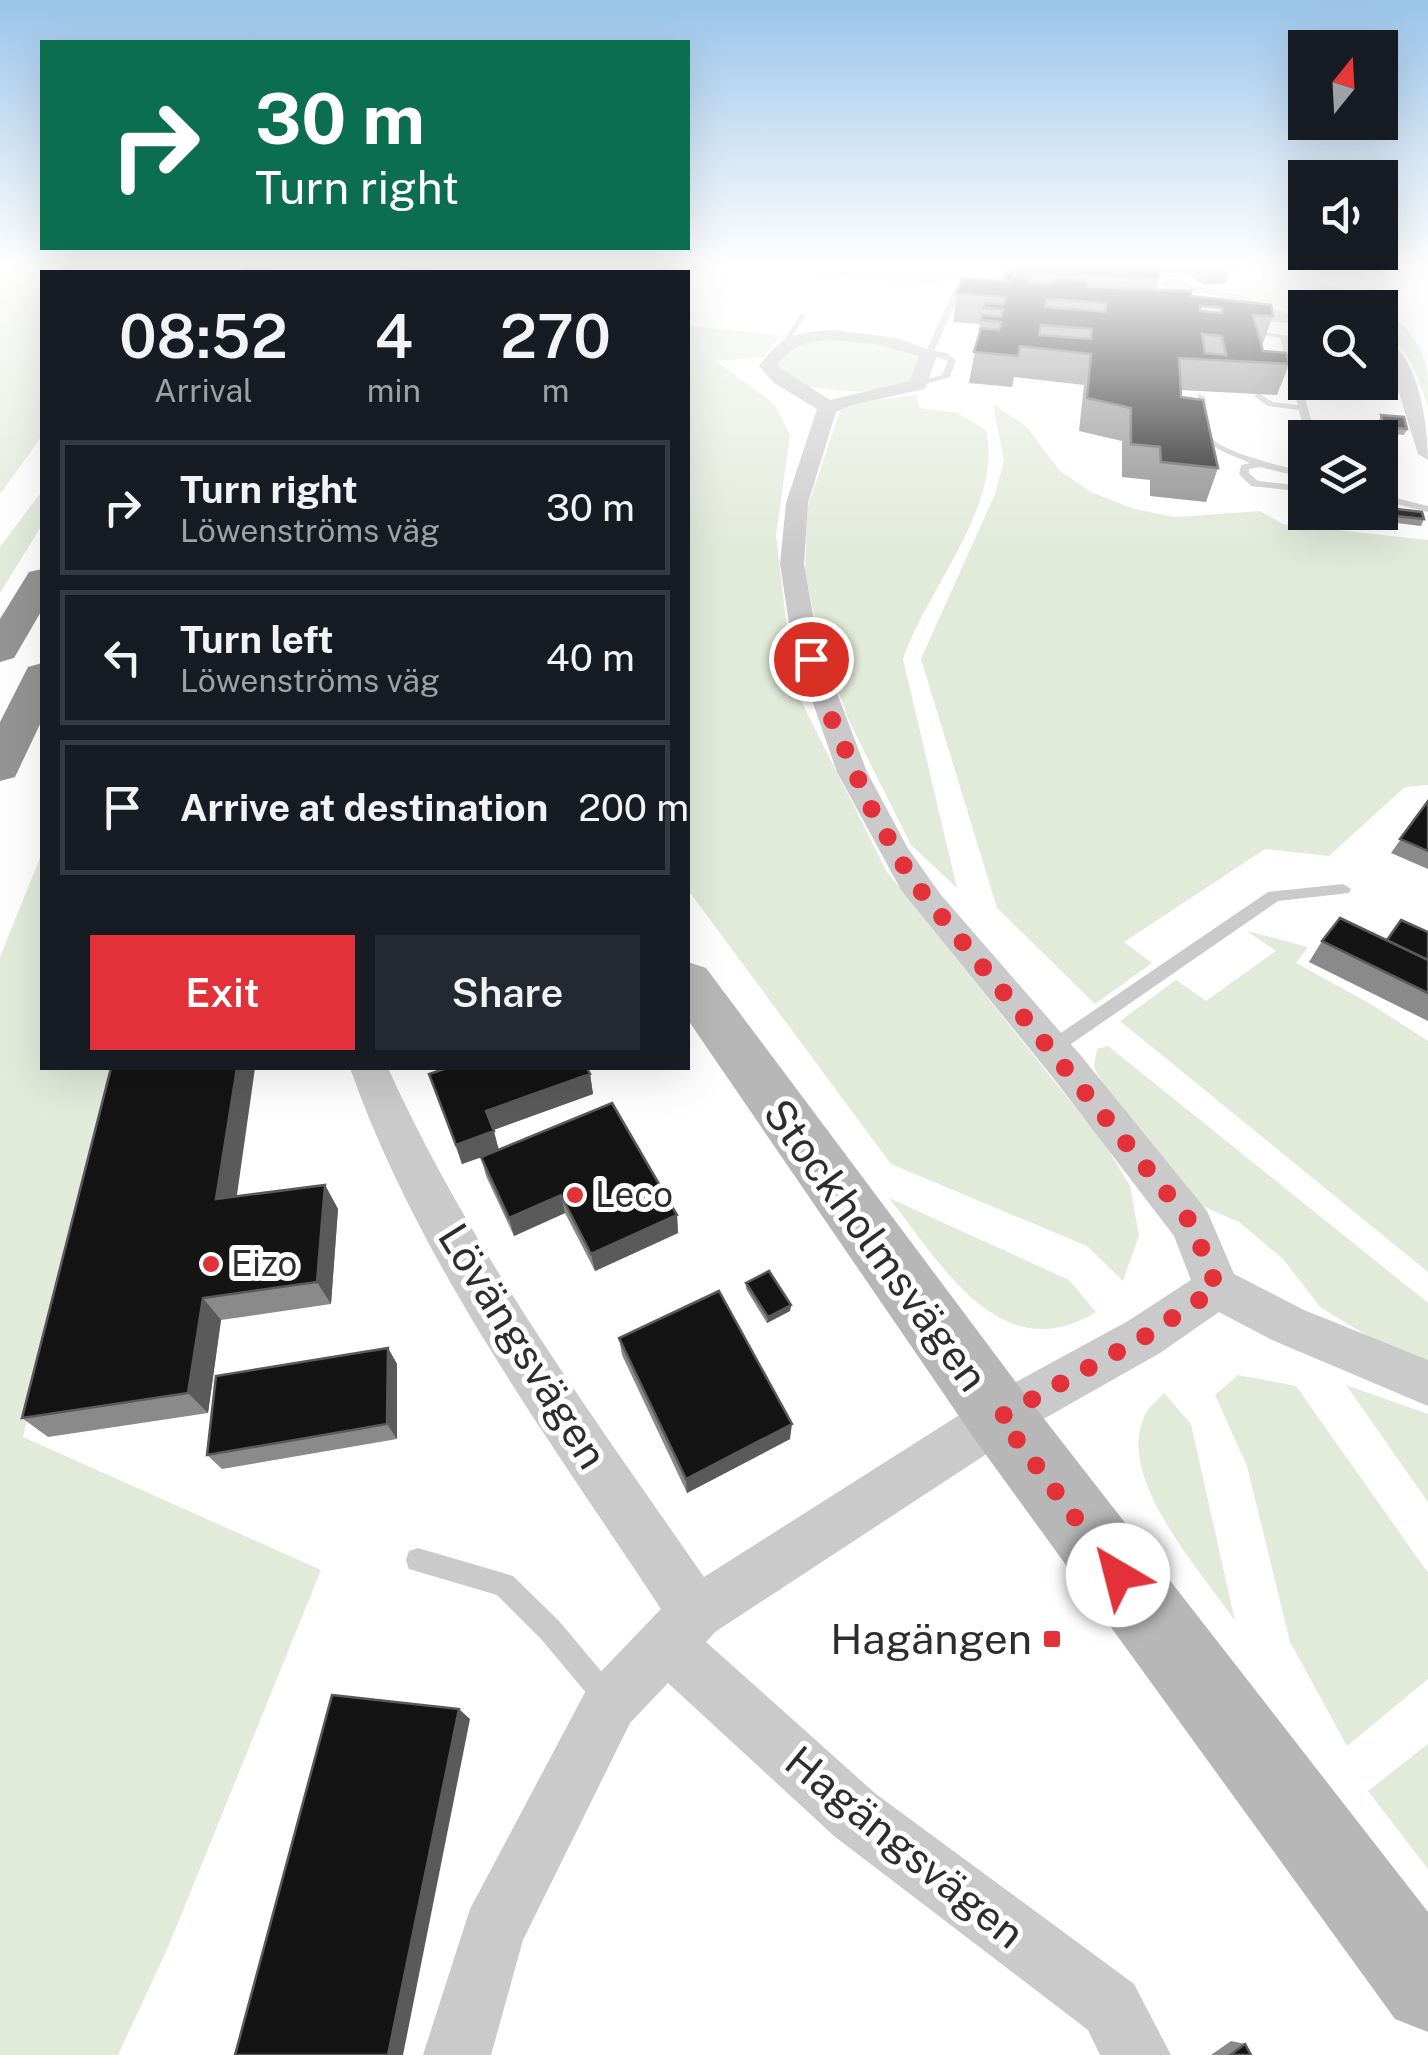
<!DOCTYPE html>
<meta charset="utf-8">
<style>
:root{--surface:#171b24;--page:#242831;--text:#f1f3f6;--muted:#9ea1a6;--line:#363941;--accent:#e23138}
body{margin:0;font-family:"Public Sans",sans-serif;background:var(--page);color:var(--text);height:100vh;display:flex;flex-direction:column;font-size:38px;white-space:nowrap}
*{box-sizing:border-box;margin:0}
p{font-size:32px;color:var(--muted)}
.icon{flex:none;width:55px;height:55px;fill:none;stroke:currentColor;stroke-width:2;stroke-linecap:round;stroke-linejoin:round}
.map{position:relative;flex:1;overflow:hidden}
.panel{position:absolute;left:40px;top:270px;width:650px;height:800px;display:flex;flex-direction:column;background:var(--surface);border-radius:0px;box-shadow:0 10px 40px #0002}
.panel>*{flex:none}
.hud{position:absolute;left:40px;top:40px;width:650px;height:210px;border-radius:0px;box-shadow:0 10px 40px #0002;background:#0b6e4f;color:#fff;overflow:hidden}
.needle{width:65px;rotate:18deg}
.controls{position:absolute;left:1288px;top:30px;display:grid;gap:20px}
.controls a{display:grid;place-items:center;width:110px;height:110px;border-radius:0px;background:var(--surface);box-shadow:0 10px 40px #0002;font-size:50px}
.pin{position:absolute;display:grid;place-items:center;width:85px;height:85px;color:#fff;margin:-42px;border:5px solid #fff;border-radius:50%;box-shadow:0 2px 10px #0007}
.me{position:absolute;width:110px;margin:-55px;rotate:323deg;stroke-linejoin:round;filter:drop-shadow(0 0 8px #0008)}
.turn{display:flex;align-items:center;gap:35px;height:210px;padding:0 50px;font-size:45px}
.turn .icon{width:130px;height:130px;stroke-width:2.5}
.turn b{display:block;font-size:70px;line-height:85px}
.eta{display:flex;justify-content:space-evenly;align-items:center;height:170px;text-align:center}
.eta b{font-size:60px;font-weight:600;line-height:70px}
.action{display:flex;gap:20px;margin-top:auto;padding:20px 50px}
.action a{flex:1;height:115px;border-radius:0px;background:var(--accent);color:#fff;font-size:40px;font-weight:600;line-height:115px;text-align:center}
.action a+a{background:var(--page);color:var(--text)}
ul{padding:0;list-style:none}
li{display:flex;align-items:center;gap:30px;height:135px;margin:0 20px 15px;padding:0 30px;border:5px solid var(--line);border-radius:0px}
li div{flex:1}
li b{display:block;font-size:38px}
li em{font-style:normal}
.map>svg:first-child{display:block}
</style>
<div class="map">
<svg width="1428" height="2055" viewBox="0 0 1428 2055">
<rect width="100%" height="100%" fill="#fff"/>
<path fill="#e2eada" d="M 0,263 L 85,263 L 85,272 L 42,272 L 42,436 L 0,494 Z
M 441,263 L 673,263 L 663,272 L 451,272 Z
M 823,263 L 1011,263 L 990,273 L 969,272 L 930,285 L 815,275 Z
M 1254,263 L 1269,263 C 1324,288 1410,299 1427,367 C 1428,379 1428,394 1428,407 C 1418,379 1410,344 1380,333 L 1380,308 L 1305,308 L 1305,315 L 1219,289 L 1250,286 L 1263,278 L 1261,269 Z
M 688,326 L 780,335 L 764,357 L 716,361 L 774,404 L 790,435 L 776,536 L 794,687 L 887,872 L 1106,1146 L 1130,1186 L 1139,1235 L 1123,1281 L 1087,1246 L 891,1164 L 688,890 Z
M 808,341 C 841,340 893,336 920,357 L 912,381 L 870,392 L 845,391 L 800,386 L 776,367 L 789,347 Z
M 916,395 L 920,408 L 958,413 L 986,430 C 1004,504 926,590 903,659 L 957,888 L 911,845 L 850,723 L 820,644 L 805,571 L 807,509 L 840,411 L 857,402 Z
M 993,404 L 1026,426 L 1060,471 L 1091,492 L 1134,509 L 1175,517 L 1260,511 L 1283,524 L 1428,540 L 1428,785 L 1405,787 L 1329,856 L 1265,849 L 1124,942 L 1152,963 L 1095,1004 L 997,908 L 921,659 L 995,494 L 1004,461 Z
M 42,491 L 42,525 L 0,593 L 0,547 Z
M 42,853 L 42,1068 L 112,1068 L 23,1437 L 321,1570 L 169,1945 L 118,2055 L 0,2055 L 0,957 Z
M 1247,931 L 1308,947 L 1296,963 L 1369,1003 L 1428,1041 L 1428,1272 L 1120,1021 L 1176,980 L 1206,1001 L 1276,951 Z
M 1108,1046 L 1428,1303 L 1428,1360 L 1369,1337 L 1320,1307 L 1283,1259 L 1239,1222 L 1198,1204 L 1113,1102 L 1094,1067 L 1097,1049 Z
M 889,1198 L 1069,1280 L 1096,1312 C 1000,1371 940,1262 889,1198 Z
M 1238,1375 L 1296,1386 L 1428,1573 L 1428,1679 L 1347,1746 L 1290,1642 L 1247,1466 L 1215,1395 Z
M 1346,1385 L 1428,1414 L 1428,1502 Z
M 1164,1393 L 1191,1424 L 1235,1621 C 1202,1572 1116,1479 1144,1417 C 1147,1408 1158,1400 1164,1393 Z
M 1428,1744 L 1428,1869 L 1368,1791 Z"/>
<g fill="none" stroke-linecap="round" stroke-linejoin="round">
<path fill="#cacaca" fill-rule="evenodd" d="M 1178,278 L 1187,284 L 1244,296 L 1296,317 L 1289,319 C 1263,309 1238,300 1210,294 C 1192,290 1171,291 1154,283 Z
M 958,288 L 962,290 L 934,351 L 947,353 L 956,360 L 950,377 L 915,387 L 915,383 L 942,375 L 948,361 L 925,353 L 954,290 Z
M 801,313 L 805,315 L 787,346 L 780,348 Z
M 1245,328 L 1288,336 L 1316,438 L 1306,438 L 1299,410 L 1268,406 L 1254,396 L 1258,393 L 1273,402 L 1298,405 L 1280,338 L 1245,332 Z
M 1380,372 L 1407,378 L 1403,381 L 1380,378 Z
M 1198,394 L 1205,396 C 1207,409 1205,432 1215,441 C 1230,454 1285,467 1305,472 L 1305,478 L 1260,467 L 1249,469 L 1249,473 L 1258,481 L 1305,486 L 1305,492 L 1251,486 L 1239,474 L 1241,465 L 1250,463 C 1210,446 1193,444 1198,394 Z
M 1380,494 L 1428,506 L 1428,512 L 1380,500 Z
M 1343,884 L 1351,889 L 1349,893 L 1278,901 L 1058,1053 L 1046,1053 L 1043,1048 L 1046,1043 L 1268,892 Z
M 418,1548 L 513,1576 L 559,1621 L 616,1689 L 620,1698 L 616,1707 L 607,1711 L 598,1707 L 541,1639 L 497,1595 L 409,1569 L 406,1560 L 409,1551 Z"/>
<path fill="#cacaca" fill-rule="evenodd" d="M 1153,305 L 1305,314 L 1305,324 L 1147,313 L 1145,310 Z
M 833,330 L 897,338 L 938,353 L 925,389 L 852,405 L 836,412 L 808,503 L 804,564 L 818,643 L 867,772 L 907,847 L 941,895 L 1082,1057 L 1207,1211 L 1234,1274 L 1304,1310 L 1428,1360 L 1428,1406 L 1272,1340 L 1219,1312 L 1160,1353 L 1017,1434 L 715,1632 L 706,1642 L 876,1794 L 1134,1984 L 1171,2055 L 1100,2055 L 1088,2030 L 834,1836 L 668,1683 L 630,1723 L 523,1940 L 491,2055 L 423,2055 L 470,1909 L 590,1683 L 661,1609 C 548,1437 419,1264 350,1068 L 388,1068 C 471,1251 589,1411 704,1577 L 983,1400 L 1128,1321 L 1191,1280 L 1174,1236 L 1054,1079 L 901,890 L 837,772 L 792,643 L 780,564 L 786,503 L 817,409 L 774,383 L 759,366 C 781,335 796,332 833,330 ZM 833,340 L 876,344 L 919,356 L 910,381 L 830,400 L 777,366 C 792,344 808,341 833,340 Z
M 1380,336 C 1419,351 1428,425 1428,460 L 1418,454 L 1394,377 L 1380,351 Z"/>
<path fill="#b7b7b7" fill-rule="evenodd" d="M 399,263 L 423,263 L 432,272 L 408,272 Z
M 688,962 L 706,968 L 1024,1393 L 1428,1912 L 1428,2032 L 1395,2019 L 976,1441 L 688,1020 Z"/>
<path fill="#949494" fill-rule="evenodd" d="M 247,263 L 270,263 L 263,272 L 241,272 Z
M 42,569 L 42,610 L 14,658 L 0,662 L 0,619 L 29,572 Z
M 42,663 L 42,720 L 15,777 L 0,781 L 0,722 L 28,667 Z"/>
</g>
<path fill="#8a8a8a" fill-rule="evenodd" d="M 1007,263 L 1246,263 L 1244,267 L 1231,268 L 1226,283 L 1203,285 L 1184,273 L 1159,273 L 1157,290 L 1273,316 L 1262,346 L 1263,351 L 1289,364 L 1277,395 L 1180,390 L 1181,397 L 1218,468 L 1206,502 L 1150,496 L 1150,480 L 1122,477 L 1122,441 L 1079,431 L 1084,385 L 1014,377 L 1012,387 L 969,383 L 980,324 L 953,322 L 957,293 L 1003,281 ZM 1200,306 L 1222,308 L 1222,313 L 1200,311 Z
M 1381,415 L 1407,429 L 1404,435 L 1381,433 L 1379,421 Z
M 1326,512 L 1380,512 L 1424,519 L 1421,526 L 1380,521 L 1377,528 L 1328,522 Z
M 1428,801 L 1428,869 L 1391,853 Z
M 1428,932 L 1428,1021 L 1309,962 L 1322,941 L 1387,940 Z
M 429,1074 L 590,1074 L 593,1094 L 493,1130 L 499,1150 L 677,1215 L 678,1233 L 595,1271 L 565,1213 L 514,1236 L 486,1176 L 481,1157 L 462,1164 Z
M 325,1185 L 338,1209 L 331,1304 L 221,1320 L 208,1413 L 48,1437 L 22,1418 L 237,1197 Z
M 746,1283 L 791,1305 L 790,1311 L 767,1323 L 746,1289 Z
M 619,1338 L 790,1439 L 687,1493 L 622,1355 Z
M 388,1348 L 397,1364 L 397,1439 L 222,1469 L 207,1455 Z
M 1231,2041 L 1245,2044 L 1251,2055 L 1211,2055 Z"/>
<path fill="#5a5a5a" d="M 1210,263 L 1246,263 L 1244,267 L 1231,268 L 1226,283 L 1203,285 Z
M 237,1068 L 255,1068 L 233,1223 L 216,1199 Z
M 590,1074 L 593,1094 L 491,1131 L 486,1111 Z
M 494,1131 L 499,1151 L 462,1164 L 456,1145 Z
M 325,1185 L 338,1209 L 331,1304 L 317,1282 Z
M 561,1195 L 565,1213 L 514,1236 L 509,1218 Z
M 677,1215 L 678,1233 L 595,1271 L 591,1254 Z
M 203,1298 L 221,1320 L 208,1413 L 188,1393 Z
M 791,1305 L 790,1311 L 767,1323 L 768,1317 Z
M 388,1348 L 397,1364 L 397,1439 L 387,1424 Z
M 792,1424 L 790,1439 L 687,1493 L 686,1479 Z
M 459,1709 L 470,1719 L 403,2055 L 388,2055 Z"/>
<path fill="#141414" stroke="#5a5a5a" stroke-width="2.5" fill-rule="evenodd" d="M 1007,263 L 1096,263 L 1119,265 L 1119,263 L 1159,263 L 1159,279 L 1026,272 L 1024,276 L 1014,275 L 1011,282 L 1003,280 L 1005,273 L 1016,274 L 1017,269 L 1005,268 Z
M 1205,263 L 1232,263 L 1209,266 Z
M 1014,275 L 1031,277 L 1029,283 L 1053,284 L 1055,279 L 1087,281 L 1087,287 L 1191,291 L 1191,296 L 1271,305 L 1273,316 L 1253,315 L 1263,351 L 1286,353 L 1289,364 L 1179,358 L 1181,397 L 1203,400 L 1218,468 L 1161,462 L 1160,447 L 1131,444 L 1131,408 L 1087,398 L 1091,354 L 1020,346 L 1018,356 L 974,352 L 981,328 L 999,330 L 1001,322 L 981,320 L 982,315 L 1001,317 L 1003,309 L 984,308 L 985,303 L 1004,304 L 1006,297 L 957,293 L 962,278 L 1012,282 ZM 1047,299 L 1106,303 L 1105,312 L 1045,307 ZM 1200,306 L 1222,308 L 1222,313 L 1200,311 ZM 1041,325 L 1092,329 L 1091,339 L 1039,335 ZM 1202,334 L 1222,336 L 1226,355 L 1205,353 Z
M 1381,415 L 1404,417 L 1407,429 L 1384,427 Z
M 1342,432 L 1384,437 L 1385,448 L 1380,447 L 1380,438 L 1342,438 Z
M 1380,507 L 1422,512 L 1424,519 L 1378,514 L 1380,521 L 1331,516 L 1330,512 L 1380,512 Z
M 1428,801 L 1428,851 L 1400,839 Z
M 1340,918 L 1428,960 L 1428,993 L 1322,941 Z
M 1401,920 L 1428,932 L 1428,960 L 1387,940 Z
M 111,1068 L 237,1068 L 216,1199 L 325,1185 L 317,1282 L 203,1298 L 188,1393 L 22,1418 Z
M 447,1068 L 587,1068 L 590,1074 L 486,1111 L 494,1131 L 456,1145 L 429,1074 Z
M 612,1103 L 677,1215 L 591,1254 L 561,1195 L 509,1218 L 481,1157 Z
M 769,1271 L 791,1305 L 768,1317 L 746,1283 Z
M 719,1291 L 792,1424 L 686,1479 L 619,1338 Z
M 388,1348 L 387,1424 L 207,1455 L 216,1376 Z
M 332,1695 L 459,1709 L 388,2055 L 235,2055 Z
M 1245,2044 L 1251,2055 L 1230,2055 Z"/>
<linearGradient id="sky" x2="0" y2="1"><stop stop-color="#9ac4e9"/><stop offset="0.48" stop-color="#fff"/><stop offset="1" stop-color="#fff" stop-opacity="0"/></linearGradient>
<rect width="1428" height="551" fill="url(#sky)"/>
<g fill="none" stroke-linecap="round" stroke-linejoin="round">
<path stroke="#e23138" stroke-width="18" stroke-dasharray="0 32.4" d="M 811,659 L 821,695 L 871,808 L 912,880 L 1192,1224 L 1217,1288 L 1144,1337 L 1000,1417 L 1118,1575"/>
</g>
<g fill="#e23138" stroke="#fff" stroke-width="4">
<circle cx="575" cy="1195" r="10"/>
<circle cx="211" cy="1264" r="10"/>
<rect x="1042" y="1629" width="20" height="20" rx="5"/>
</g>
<g text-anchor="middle" stroke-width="10" stroke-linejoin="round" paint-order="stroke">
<g font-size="35" fill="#2d2d2d" stroke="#fff" text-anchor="start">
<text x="595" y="1207">Leco</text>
<text x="231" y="1276">Eizo</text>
</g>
<g font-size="42" fill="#2d2d2d" stroke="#fff">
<text transform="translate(876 1245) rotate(54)" y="15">Stockholmsvägen</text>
<text transform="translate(523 1346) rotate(58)" y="15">Lövängsvägen</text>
<text transform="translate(905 1847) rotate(39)" y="15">Hagängsvägen</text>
</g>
<g font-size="42" fill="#2d2d2d" stroke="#fff" text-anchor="end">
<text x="1032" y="1654">Hagängen</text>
</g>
</g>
</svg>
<div class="controls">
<a><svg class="needle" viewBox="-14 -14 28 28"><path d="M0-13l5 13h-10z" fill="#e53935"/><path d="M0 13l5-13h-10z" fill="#9ea1a6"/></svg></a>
<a><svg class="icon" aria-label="sound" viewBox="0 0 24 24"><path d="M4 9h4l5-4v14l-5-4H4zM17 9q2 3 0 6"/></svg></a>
<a><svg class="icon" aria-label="search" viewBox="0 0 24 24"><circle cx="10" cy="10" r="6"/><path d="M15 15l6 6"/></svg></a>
<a><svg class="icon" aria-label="layers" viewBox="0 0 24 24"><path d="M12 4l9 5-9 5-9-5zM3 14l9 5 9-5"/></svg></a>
</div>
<div class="pin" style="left:811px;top:659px;background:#d93025"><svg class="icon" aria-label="arrive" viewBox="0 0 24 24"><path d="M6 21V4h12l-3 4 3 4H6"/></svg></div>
<svg class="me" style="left:1118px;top:1575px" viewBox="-20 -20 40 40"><circle r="19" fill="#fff"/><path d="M0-13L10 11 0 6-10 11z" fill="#e23138"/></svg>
<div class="hud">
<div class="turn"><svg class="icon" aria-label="right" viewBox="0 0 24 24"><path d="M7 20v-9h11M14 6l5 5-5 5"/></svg><div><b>30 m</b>Turn right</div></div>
</div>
<section class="panel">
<div class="eta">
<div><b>08:52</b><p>Arrival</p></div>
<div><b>4</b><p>min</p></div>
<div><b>270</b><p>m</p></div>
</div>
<ul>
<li><svg class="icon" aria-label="right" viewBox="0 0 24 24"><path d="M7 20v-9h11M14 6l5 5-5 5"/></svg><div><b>Turn right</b><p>Löwenströms väg</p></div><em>30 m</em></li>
<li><svg class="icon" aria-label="left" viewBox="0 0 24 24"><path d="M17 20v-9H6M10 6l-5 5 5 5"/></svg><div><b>Turn left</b><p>Löwenströms väg</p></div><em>40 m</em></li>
<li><svg class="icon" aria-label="arrive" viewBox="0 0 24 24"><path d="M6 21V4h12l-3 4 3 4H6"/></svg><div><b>Arrive at destination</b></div><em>200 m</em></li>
</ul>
<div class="action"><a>Exit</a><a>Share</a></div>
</section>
</div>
